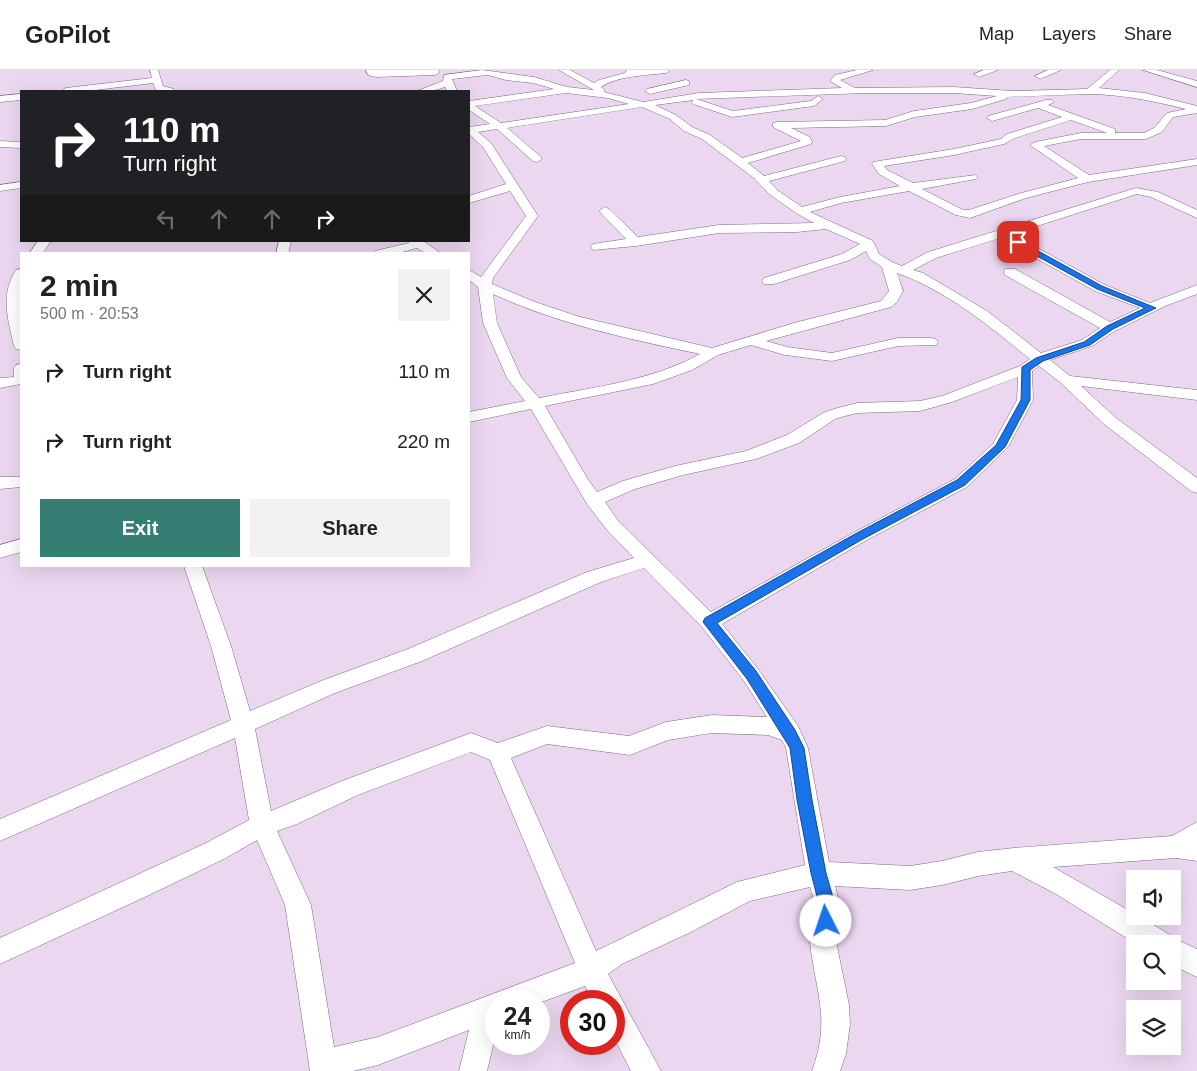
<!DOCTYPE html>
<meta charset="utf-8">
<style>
:root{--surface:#fff;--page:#f2f2f2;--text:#222;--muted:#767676;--line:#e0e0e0;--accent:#367d74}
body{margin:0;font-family:Helvetica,sans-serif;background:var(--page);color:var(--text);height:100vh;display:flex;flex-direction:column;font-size:19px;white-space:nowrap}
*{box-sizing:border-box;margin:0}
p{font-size:16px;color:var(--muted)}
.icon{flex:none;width:28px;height:28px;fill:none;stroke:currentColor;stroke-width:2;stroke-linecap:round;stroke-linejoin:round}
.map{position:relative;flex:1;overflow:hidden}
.side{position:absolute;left:20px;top:182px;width:450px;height:315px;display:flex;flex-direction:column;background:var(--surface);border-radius:0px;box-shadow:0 5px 20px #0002}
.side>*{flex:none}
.hud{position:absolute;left:20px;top:20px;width:450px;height:152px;border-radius:0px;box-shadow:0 5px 20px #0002;background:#202124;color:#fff;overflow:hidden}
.controls{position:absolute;left:1126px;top:800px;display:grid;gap:10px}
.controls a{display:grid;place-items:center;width:55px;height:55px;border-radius:0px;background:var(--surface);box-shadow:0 5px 20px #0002;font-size:25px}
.speed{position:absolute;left:485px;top:920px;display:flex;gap:10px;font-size:25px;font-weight:700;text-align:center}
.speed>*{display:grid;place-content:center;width:65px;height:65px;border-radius:50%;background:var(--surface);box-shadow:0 5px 20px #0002;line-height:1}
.speed small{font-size:12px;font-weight:400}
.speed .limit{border:8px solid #d22;background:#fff;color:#111}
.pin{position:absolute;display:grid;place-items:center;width:42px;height:42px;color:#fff;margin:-21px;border-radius:10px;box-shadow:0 2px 8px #0006}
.me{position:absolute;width:55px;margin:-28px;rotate:356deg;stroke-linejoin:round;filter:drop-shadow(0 0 4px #0008)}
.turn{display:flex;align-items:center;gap:18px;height:105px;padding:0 20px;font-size:22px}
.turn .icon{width:65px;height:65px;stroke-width:2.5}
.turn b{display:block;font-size:35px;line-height:42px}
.lanes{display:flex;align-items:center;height:48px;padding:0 20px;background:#0003;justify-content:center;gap:25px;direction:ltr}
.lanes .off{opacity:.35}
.round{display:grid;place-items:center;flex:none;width:52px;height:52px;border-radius:0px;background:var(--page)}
.summary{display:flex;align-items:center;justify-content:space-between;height:85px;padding:0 20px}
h1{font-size:30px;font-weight:600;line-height:38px}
.button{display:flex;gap:10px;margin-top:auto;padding:10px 20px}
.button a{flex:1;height:58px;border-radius:0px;background:var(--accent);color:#fff;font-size:20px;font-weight:600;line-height:58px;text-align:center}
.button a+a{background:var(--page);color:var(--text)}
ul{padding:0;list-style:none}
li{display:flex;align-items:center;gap:15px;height:70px;padding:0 20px}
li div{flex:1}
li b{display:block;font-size:19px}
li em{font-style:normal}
header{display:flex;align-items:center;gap:30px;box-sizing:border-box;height:70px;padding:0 25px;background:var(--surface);border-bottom:1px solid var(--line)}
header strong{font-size:24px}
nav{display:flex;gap:28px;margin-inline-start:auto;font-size:18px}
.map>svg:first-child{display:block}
</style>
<header>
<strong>GoPilot</strong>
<nav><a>Map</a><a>Layers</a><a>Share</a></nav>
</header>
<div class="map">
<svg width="1197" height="1001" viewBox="0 0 1197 1001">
<rect width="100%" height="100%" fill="#ecd7f0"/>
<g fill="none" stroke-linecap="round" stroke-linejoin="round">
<defs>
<path id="minor" d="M 150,0 L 158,0 L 163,16 L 174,19 L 176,21 L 156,20 L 153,13 L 87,21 L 61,21 L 66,18 L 152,8 Z
M 366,0 L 438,0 L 440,2 L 435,5 L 376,7 L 368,5 Z
M 482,0 L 534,7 L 567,17 L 594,20 L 559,0 L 570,0 L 594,13 L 599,10 L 625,3 L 627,0 L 670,0 L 666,3 C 648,5 616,6 601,17 L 605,20 L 604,22 L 643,32 L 699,23 L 842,18 L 830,11 L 835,5 L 857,0 L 873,0 L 840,10 L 855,18 L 954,17 L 1012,21 L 1087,19 L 1110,0 L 1119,0 L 1099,18 L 1145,23 L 1197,36 L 1197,43 L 1173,47 L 1162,62 L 1146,69 L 1081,69 L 1044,76 L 1089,105 L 1197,89 L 1197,95 L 1088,112 L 1026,128 L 970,148 L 956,145 L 909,121 L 841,133 L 810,142 L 873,171 L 879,184 L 892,192 L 902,196 L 928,182 L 1136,118 L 1158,122 L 1197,140 L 1197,148 L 1151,127 L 1137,124 L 1012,164 L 1105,215 L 1150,233 L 1197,215 L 1197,224 L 1165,236 L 1115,261 L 1092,276 L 1050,290 L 1070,306 L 1197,320 L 1197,330 L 1081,316 L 1116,348 L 1197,408 L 1197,423 L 1191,421 L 1104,354 L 1061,313 L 1039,296 L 1032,301 L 1033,330 L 1008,377 L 967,417 L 865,471 L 722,554 L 758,599 L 798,656 L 808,678 L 829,792 L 910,796 L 942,791 L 978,782 L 1014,778 L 1172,766 L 1197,752 L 1197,791 L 1176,788 L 1053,797 L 1135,844 L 1135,846 L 1139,846 L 1170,865 L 1171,867 L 1197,879 L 1197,907 L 1172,895 L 1172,874 L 1136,874 L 1056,824 L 1012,801 L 978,806 L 942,815 L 910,820 L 835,816 L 841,838 L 836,871 L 849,935 L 850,954 L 846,984 L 840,1001 L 812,1001 C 831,949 816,924 810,873 C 809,862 815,850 815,839 C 815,832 812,824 810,817 L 750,831 L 689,863 L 622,894 L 608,904 L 661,1001 L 631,1001 L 614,968 L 614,931 L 593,931 L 585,916 L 539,933 L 539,931 L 496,931 L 496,963 L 487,1001 L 459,1001 L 469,960 L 378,995 L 353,1001 L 310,1001 L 285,835 L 257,770 L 224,789 L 147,826 L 0,894 L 0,868 L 206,773 L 249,750 L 235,668 L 0,771 L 0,749 L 231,650 L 211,576 L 184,496 L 202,496 L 231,576 L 250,641 L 321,611 L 408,579 L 587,502 L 634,488 L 607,460 L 587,434 L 531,339 L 469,352 L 469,342 L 525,331 L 507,308 L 483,253 L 478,217 L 469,210 L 469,200 L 481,207 L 526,146 L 510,121 L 469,133 L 469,126 L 506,114 L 483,77 L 469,64 L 469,57 L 490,54 L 469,40 L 469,31 L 554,19 L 533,13 L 506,10 L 488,5 L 452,9 L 457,21 L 447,21 L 445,17 L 432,21 L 417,21 L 443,11 L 444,5 ZM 566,23 L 608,28 L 629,34 L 501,53 L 475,36 ZM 867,23 L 954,23 L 997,26 L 971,33 L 914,41 L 885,50 L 777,52 L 773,53 L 773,57 L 801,71 L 742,88 L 710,65 L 692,57 L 676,45 L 655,35 L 694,30 L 691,32 L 693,34 L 732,47 L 814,36 L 823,29 L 818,26 L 811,31 L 733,41 L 696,29 ZM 1087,24 C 1121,24 1153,31 1186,39 L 1167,43 L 1154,58 L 1144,63 L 1115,63 L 1115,59 L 1048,35 L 1054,32 L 1052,30 L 1046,30 L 988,46 L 987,48 L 992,51 L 1038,38 L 1062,47 L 1007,64 L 1001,69 L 954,79 L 873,92 L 872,94 L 879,104 L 900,116 L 840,127 L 802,137 L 777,120 L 769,111 L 845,91 L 846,89 L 845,87 L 841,86 L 764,106 L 748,93 L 811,74 L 812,72 L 810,67 L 791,58 L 886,56 L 915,47 L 972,39 L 1006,29 L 1007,27 ZM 642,37 L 670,49 L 684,61 L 702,69 L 754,108 L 769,124 L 796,143 L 814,153 L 719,155 L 638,167 L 609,139 L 605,137 L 599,141 L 626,169 L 593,174 L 591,177 L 593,180 L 636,176 L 719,163 L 797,162 L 826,159 L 860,174 L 842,184 L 764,208 L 762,211 L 764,214 L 774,214 L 850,190 L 866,181 L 870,189 L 882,197 L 889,221 L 881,231 L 794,253 L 712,278 L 580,247 L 535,232 L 492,214 L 493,208 L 538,146 L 491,73 L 478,62 L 497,59 L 533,91 L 537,92 L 542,89 L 541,87 L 507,58 ZM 1071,50 L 1107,63 L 1081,63 L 1035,72 L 1030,75 L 1078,108 L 1018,124 L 969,140 L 963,140 L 922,119 L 976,109 L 978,107 L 976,105 L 913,113 L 887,100 L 884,96 L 954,85 L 1004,74 L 1015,68 ZM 1000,168 L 1095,221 L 1140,238 L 1110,252 L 1015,199 L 1005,199 L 1004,202 L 1005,205 L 1100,258 L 1082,270 L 1041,283 L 987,241 L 923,203 L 913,200 L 936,188 ZM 897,203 C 947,221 989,256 1030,289 L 1020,296 L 942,326 L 920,331 L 857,333 L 834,339 L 823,343 L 787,365 L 746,381 L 675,396 L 623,411 L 597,422 L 587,408 L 545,336 L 653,314 L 692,300 L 718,285 L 751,275 L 785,285 L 832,291 L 898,276 L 936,275 L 938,272 L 936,269 L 931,268 L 898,268 L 832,283 L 787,277 L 766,271 L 891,237 L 897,232 L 903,221 ZM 493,224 C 558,254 629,269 700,284 C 651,311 594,317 539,328 L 521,307 L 497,253 ZM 1018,307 L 1017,330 L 993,374 L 955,409 L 853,463 L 711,542 L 619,452 L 605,432 L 635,419 L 683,405 L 756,389 L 799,373 L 835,349 L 845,346 L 857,343 L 920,341 L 952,332 ZM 644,498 L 702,557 L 744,611 L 767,647 L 712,645 L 666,652 L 629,666 L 547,656 L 498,673 L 471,663 L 342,711 L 271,741 L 255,659 L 335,623 L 422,591 L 601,512 ZM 712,663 L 768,665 L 782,670 L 786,678 L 805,795 L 737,812 L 596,881 L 511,688 L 547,674 L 630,685 L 668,670 ZM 471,682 L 490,690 L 575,893 L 378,967 L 334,977 L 311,835 L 277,761 L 297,754 L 358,725 Z
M 984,0 L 998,0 L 979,7 L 974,4 Z
M 1048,0 L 1061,0 L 1040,9 L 1035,6 Z
M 1143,0 L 1157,0 L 1197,11 L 1197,17 Z
M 686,10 L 689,11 L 689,15 L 650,24 L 645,21 L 647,19 Z
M 21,24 L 21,30 L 0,32 L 0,26 Z
M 0,71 L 21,72 L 21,78 L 0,77 Z
M 21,112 L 21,118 L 0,121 L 0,115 Z
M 38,171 L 51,171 L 42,184 L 29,184 Z
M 279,171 L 291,171 L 288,184 L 276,184 Z
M 408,171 L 423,171 L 442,184 L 427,184 L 417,178 L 395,184 L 373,184 L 375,181 L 409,173 Z
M 21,199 L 21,280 L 16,279 L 14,276 C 8,250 0,224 16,200 Z
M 21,294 L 21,314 L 0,318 L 0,308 L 14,307 L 14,298 L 16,295 Z
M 0,407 L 21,407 L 21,417 L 0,419 Z
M 21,469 L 21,482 L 0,488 L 0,475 Z"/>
</defs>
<use href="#minor" stroke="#7c697f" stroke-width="1"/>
<use href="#minor" fill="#fff" fill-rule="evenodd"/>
</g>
<path fill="#1a73e8" stroke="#114b97" d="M 1015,171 L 1020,171 L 1102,216 L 1156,238 L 1113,259 L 1090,275 L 1043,291 L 1030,300 L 1030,330 L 1005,377 L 965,415 L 863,469 L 717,553 L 756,601 L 795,660 L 804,678 L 812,730 L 826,803 L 836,838 L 832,856 L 826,859 L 821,856 L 819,851 L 820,838 L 811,803 L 797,730 L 790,678 L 747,609 L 703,552 L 705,548 L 855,464 L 957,410 L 996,375 L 1021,330 L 1022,297 L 1036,288 L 1084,272 L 1107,256 L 1145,238 L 1097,219 L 1015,174 Z"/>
</svg>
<div class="controls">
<a><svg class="icon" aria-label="sound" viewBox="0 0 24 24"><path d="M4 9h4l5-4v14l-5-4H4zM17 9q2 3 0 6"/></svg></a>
<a><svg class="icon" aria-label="search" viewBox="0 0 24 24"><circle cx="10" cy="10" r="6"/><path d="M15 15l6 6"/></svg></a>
<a><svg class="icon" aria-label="layers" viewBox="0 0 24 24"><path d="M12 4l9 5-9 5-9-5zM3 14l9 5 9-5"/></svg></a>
</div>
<div class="speed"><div>24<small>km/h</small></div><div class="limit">30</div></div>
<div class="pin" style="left:1018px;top:172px;background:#d93025"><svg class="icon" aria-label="arrive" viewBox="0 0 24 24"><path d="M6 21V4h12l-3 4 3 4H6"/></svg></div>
<svg class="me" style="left:826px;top:851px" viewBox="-20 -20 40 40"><circle r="19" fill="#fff"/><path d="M0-13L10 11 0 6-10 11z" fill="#1a73e8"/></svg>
<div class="hud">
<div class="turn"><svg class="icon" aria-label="right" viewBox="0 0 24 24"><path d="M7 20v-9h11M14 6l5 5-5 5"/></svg><div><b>110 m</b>Turn right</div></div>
<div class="lanes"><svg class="icon off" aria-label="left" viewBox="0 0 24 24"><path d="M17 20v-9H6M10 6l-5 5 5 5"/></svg><svg class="icon off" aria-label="ahead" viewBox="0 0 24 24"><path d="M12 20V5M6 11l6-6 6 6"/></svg><svg class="icon off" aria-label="ahead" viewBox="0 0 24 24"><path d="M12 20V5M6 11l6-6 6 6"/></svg><svg class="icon" aria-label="right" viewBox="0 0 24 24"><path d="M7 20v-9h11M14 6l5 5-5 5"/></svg></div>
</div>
<section class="side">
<div class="summary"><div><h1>2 min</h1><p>500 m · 20:53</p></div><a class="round"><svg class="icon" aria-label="close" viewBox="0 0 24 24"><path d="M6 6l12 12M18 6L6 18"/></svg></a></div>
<ul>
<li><svg class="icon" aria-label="right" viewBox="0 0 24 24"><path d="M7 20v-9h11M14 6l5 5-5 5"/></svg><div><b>Turn right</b></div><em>110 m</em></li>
<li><svg class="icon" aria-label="right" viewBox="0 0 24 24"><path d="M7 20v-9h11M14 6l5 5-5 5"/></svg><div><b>Turn right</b></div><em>220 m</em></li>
</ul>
<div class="button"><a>Exit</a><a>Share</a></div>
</section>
</div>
